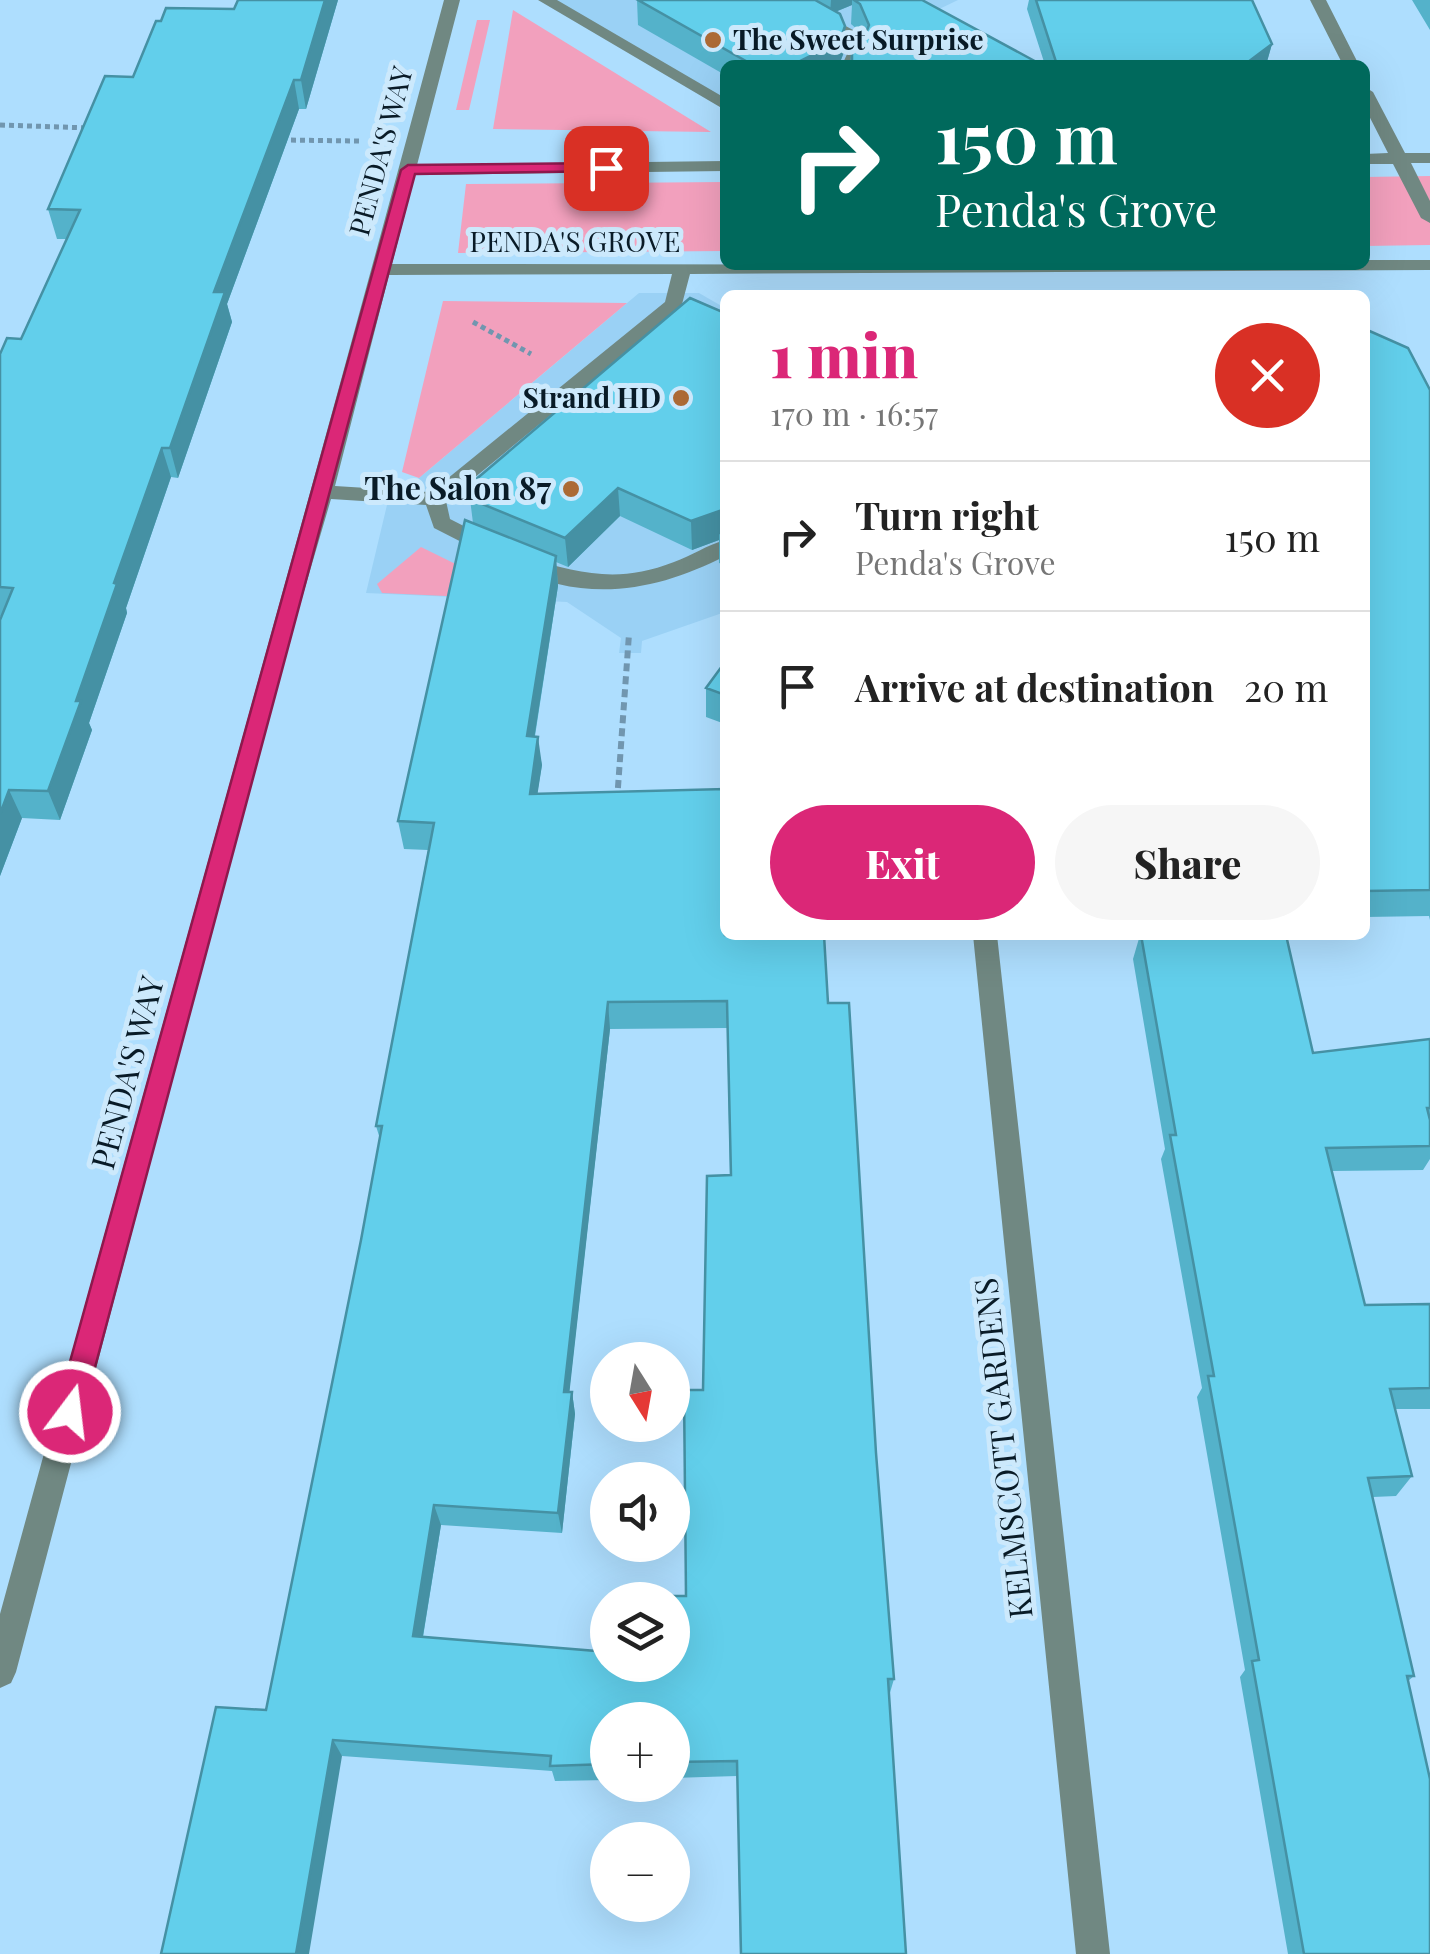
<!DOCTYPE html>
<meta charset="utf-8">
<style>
:root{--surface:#fff;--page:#f6f6f6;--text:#222;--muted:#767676;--line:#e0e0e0;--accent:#db2777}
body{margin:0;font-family:"Playfair Display",serif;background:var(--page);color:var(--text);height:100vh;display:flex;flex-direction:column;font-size:38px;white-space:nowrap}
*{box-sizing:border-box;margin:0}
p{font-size:32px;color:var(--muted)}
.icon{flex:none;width:55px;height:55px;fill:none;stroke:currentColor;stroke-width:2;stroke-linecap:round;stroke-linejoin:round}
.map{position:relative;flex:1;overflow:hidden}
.sheet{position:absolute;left:720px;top:290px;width:650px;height:650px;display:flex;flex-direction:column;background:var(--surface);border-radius:15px;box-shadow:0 10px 40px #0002}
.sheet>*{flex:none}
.top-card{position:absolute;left:720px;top:60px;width:650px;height:210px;border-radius:15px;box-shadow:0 10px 40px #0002;background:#00695c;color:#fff;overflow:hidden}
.needle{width:65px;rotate:169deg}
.tools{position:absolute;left:590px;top:1342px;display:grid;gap:20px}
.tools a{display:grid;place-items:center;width:100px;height:100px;border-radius:50%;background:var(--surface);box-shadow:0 10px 40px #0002;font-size:50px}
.pin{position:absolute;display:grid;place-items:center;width:85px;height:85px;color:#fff;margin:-42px;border-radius:20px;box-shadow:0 5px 15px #0006}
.me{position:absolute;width:110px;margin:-55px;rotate:15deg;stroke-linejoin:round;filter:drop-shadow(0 0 8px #0008)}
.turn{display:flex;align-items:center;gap:35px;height:210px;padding:0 50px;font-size:45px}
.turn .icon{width:130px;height:130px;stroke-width:2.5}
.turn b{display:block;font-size:70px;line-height:85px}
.round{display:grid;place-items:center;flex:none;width:105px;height:105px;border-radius:52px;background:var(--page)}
.overview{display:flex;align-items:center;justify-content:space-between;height:170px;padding:0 50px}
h1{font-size:60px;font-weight:800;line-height:75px;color:var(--accent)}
.button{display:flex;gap:20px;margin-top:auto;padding:20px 50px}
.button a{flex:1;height:115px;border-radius:60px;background:var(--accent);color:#fff;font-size:40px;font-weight:800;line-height:115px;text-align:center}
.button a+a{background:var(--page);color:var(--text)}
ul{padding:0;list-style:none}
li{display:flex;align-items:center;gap:30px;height:150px;padding:0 50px;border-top:2px solid var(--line)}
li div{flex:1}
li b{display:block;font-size:38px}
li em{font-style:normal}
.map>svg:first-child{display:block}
</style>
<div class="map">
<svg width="1430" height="1954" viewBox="0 0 1430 1954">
<rect width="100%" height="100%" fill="#aedefe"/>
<path fill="#9ad1f5" d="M 544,0 L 958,0 L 896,30 L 872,65 L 725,65 L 725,105 Z
M 639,293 L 699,293 L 725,308 L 725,612 L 642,641 L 641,653 L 619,653 L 621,638 L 567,602 L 366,593 L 387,505 Z"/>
<path fill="#f2a0bd" d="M 513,10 L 711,132 L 493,129 Z
M 477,20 L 490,20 L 469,110 L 456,110 Z
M 1430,176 L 1430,245 L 1365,246 L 1365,177 Z
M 725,182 L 725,251 L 458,253 L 466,184 Z
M 443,301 L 627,303 L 419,478 L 402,472 Z
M 421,547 L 529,600 L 382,593 L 377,584 Z"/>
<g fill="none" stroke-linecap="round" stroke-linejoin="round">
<path stroke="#7196af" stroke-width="5" stroke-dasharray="5 4" stroke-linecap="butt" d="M 0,125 L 90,128
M 282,140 L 359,141
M 473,322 L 531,354"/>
<path stroke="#7196af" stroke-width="6" stroke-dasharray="8 5" stroke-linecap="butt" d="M 617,801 L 629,634"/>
<path fill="#708882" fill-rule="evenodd" d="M 444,0 L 460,0 L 417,165 L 725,161 L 725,171 L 415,175 L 392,264 L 1365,265 L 1365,260 L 1430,260 L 1430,270 L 690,274 L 681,308 L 446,501 L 450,519 L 497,543 L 500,548 L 497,553 L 483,553 L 434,528 L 426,505 L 331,499 L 273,697 L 16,1672 L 11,1683 L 0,1688 L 0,1614 C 147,1076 300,538 444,0 ZM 672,274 L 665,302 L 431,492 L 335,486 L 389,275 Z
M 538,0 L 557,0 L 725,98 L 725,110 Z
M 777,0 L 797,0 L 855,31 L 864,52 L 858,65 L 842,65 L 848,52 L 842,37 Z
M 1310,0 L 1326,0 L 1359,65 L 1343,65 Z
M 1365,87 L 1373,92 L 1405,153 L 1430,153 L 1430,163 L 1411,163 L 1430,201 L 1430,223 L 1421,218 L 1393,164 L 1365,164 L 1365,154 L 1388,153 L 1365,108 Z
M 725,540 L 725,556 C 673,583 616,598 558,584 C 543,581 525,576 515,565 L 526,558 C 580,573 618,584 674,562 C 691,556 707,545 725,540 Z
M 973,935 L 997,935 L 1110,1954 L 1076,1954 Z"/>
</g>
<path fill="#54b2ca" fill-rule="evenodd" d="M 238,0 L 338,0 L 306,109 L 299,109 L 227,304 L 232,322 L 178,478 L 171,477 L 126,608 L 127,613 L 89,723 L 92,730 L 60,820 L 22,818 L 0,876 L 2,616 L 0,616 L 0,354 L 21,339 L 67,239 L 57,239 L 48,209 L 133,77 L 234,9 Z
M 637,0 L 921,0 L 1042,65 L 850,65 L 852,43 L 863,41 L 858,30 L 851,24 L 852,5 L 835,12 L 844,52 L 839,65 L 725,65 L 725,75 L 638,25 Z
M 1029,0 L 1252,0 L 1272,44 L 1266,65 L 1045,65 L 1027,9 Z
M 1412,0 L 1430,0 L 1430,30 Z
M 725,313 L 725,565 L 719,563 L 719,540 L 692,550 L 620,516 L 568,567 L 556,562 L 558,586 L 535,736 L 542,765 L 537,794 L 828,1003 L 876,1453 L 894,1679 L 889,1696 L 906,1954 L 740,1954 L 737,1776 L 672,1778 L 672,1720 L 608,1720 L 608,1780 L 555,1781 L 552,1771 L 342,1756 L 266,1710 L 361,1240 L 380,1139 L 376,1126 L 428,850 L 404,849 L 398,821 L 473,523 L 470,499 ZM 727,1028 L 730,1175 L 703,1390 L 686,1596 L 672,1665 L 423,1637 L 441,1525 L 562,1533 L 575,1414 L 572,1392 L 569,1392 L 610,1029 Z
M 1365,329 L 1430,390 L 1430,920 L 1429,916 L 1365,917 Z
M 725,662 L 725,724 L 706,717 L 706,688 Z
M 1140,935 L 1286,935 L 1313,1053 L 1430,1039 L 1430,1159 L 1423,1170 L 1332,1171 L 1365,1305 L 1430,1304 L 1430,1409 L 1395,1409 L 1412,1476 L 1396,1496 L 1373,1497 L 1414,1676 L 1408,1681 L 1430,1954 L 1288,1954 L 1240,1677 L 1245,1670 L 1197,1397 L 1202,1388 L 1161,1159 L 1165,1149 L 1133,959 Z"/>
<path fill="#4591a4" d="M 325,0 L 338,0 L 306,109 L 301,80 Z
M 831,0 L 852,0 L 852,5 L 830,14 Z
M 845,26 L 844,52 L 839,65 L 792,65 Z
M 1272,44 L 1266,65 L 1244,65 Z
M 294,80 L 299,109 L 227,304 L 232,322 L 178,478 L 170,448 L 214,292 Z
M 162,448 L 171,477 L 126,608 L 127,613 L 89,723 L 92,730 L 60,820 L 48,791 L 114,583 Z
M 618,488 L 620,516 L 568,567 L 565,538 Z
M 725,509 L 725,537 L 719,534 L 719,540 L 692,550 L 691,521 Z
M 556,556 L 558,586 L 530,765 L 527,736 Z
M 538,737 L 542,765 L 533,823 L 530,794 Z
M 9,790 L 22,818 L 0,876 L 0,814 Z
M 608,1002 L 610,1029 L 567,1414 L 564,1392 Z
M 572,1392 L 575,1414 L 562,1533 L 558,1513 Z
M 434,1505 L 441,1525 L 420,1654 L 413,1636 Z
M 333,1740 L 342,1756 L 309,1954 L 296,1954 Z"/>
<path fill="#62cfeb" stroke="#4591a4" stroke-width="2.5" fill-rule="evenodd" d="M 238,0 L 325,0 L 301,80 L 294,80 L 214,292 L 225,292 L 170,448 L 162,448 L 114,583 L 117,584 L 76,701 L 81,701 L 48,791 L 9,790 L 0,814 L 0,620 L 13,588 L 0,587 L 0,354 L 7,338 L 21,339 L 80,210 L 48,209 L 105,76 L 133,77 L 156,21 L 161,21 L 166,8 L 234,9 Z
M 638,0 L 815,0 L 840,14 L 845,26 L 840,41 L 792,65 L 753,65 Z
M 854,0 L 922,0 L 1042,65 L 852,65 L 852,43 L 863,41 L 869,25 L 860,4 Z
M 1036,0 L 1252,0 L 1272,44 L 1244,65 L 1057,65 Z
M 690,298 L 725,313 L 725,509 L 691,521 L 618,488 L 565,538 L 470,499 L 474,481 Z
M 1365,329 L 1408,348 L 1430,390 L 1430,890 L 1365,891 Z
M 465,520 L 556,556 L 527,736 L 538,737 L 530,794 L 725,789 L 725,935 L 824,935 L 828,1003 L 849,1003 L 876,1453 L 894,1679 L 888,1679 L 906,1954 L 741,1954 L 737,1761 L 672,1762 L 672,1720 L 608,1720 L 608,1764 L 550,1766 L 551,1756 L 333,1740 L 296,1954 L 161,1954 L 216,1707 L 266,1710 L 361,1240 L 382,1126 L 376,1126 L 434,823 L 398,821 ZM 727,1001 L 731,1175 L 707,1176 L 703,1390 L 684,1390 L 686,1596 L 666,1596 L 666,1600 L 672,1600 L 672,1665 L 608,1665 L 608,1652 L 413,1636 L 434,1505 L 558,1513 L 572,1392 L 564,1392 L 608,1002 Z
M 725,662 L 725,695 L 706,688 Z
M 1141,935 L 1286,935 L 1313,1053 L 1430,1039 L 1430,1108 L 1427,1108 L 1430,1120 L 1430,1146 L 1326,1148 L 1365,1305 L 1430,1304 L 1430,1388 L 1390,1389 L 1412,1476 L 1368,1478 L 1414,1676 L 1407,1676 L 1430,1779 L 1430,1954 L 1304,1954 L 1252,1661 L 1259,1660 L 1208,1376 L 1214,1376 L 1170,1135 L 1176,1135 Z"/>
<path fill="#db2777" stroke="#8e194d" stroke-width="2.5" d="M 606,163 L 613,168 L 611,171 L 415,174 L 83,1412 L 79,1420 L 70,1424 L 60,1420 L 56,1412 L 401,170 L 408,165 Z"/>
<g fill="#ac6a35" stroke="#cce9fc" stroke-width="4">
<circle cx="713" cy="40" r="10"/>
<circle cx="681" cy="398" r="10"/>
<circle cx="571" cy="489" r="10"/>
</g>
<g text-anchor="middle" stroke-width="10" stroke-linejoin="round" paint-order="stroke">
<g font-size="28" font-weight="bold" fill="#091b27" stroke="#cce9fc" text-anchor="start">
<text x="733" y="50">The Sweet Surprise</text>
<text x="661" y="408" text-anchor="end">Strand HD</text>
</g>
<g font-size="28" fill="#091b27" stroke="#cce9fc">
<text transform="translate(381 151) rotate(-75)" y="10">PENDA'S WAY</text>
<text x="575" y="252">PENDA'S GROVE</text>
</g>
<g font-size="32" font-weight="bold" fill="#091b27" stroke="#cce9fc" text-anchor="end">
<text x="551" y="500">The Salon 87</text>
</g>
<g font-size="32" fill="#091b27" stroke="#cce9fc">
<text transform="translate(128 1073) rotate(-75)" y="11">PENDA'S WAY</text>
<text transform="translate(1004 1448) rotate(-96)" y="11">KELMSCOTT GARDENS</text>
</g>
</g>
</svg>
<div class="tools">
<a><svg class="needle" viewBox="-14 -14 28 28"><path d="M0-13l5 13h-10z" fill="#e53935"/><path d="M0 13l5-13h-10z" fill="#767676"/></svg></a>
<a><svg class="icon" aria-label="sound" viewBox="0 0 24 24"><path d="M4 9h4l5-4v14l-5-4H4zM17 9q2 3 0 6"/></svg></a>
<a><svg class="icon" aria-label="layers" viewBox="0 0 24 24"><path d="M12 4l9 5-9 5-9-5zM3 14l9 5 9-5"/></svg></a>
<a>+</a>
<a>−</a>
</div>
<div class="pin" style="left:606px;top:168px;background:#d93025"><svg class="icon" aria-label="arrive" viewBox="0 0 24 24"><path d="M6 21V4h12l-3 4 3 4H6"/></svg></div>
<svg class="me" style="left:70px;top:1412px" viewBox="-20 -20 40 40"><circle r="17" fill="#db2777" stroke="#fff" stroke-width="3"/><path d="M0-11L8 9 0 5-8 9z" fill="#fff"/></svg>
<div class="top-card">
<div class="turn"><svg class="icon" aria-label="right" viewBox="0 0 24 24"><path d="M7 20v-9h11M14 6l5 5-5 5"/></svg><div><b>150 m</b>Penda's Grove</div></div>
</div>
<section class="sheet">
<div class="overview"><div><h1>1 min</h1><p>170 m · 16:57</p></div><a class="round" style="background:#d93025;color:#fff"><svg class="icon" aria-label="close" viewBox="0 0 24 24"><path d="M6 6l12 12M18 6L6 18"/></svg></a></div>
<ul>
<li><svg class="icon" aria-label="right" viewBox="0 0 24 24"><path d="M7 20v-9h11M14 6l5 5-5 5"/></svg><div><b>Turn right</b><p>Penda's Grove</p></div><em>150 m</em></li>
<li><svg class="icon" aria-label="arrive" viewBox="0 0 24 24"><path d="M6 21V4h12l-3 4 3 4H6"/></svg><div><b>Arrive at destination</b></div><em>20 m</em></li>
</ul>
<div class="button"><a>Exit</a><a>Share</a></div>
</section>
</div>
